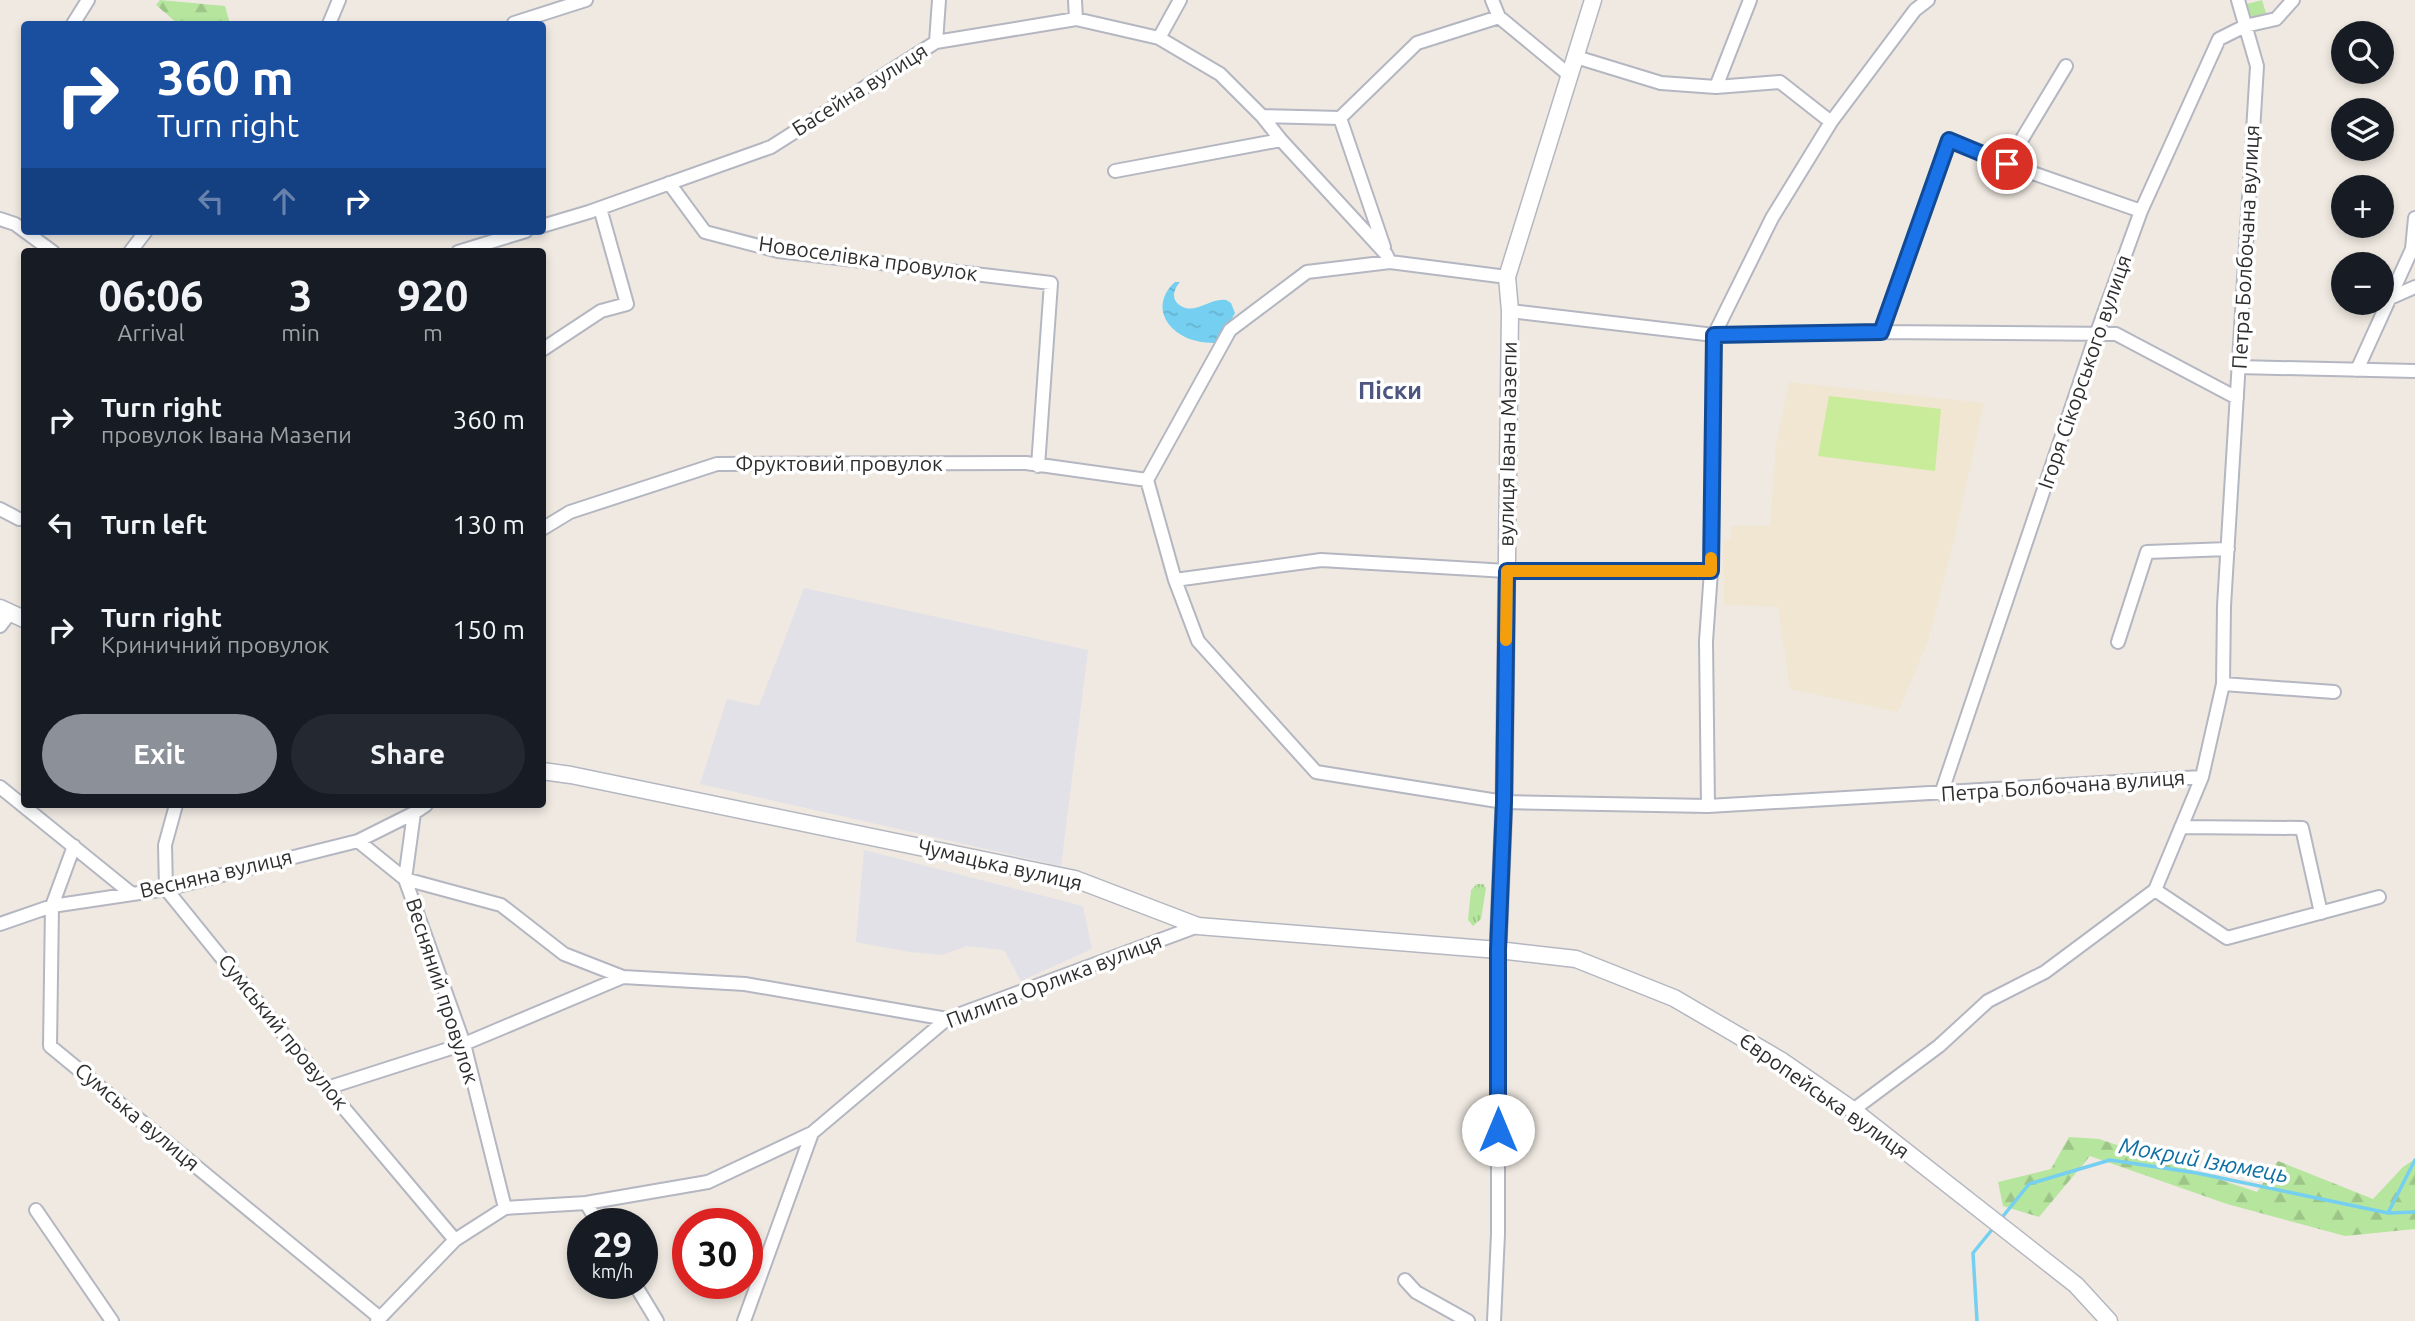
<!DOCTYPE html>
<meta charset="utf-8">
<style>
:root{--surface:#171b24;--page:#242831;--text:#f1f3f6;--muted:#9ea1a6;--accent:#8c9099}
body{margin:0;font-family:Ubuntu,sans-serif;background:var(--page);color:var(--text);height:100vh;display:flex;flex-direction:column;font-size:26px;white-space:nowrap}
*{box-sizing:border-box;margin:0}
p{font-size:23px;color:var(--muted)}
.icon{flex:none;width:38px;height:38px;fill:none;stroke:currentColor;stroke-width:2;stroke-linecap:round;stroke-linejoin:round}
.map{position:relative;flex:1;overflow:hidden}
.panel{position:absolute;left:21px;top:248px;width:525px;height:560px;display:flex;flex-direction:column;background:var(--surface);border-radius:7px;box-shadow:0 4px 10px #0003}
.panel>*{flex:none}
.guide{position:absolute;left:21px;top:21px;width:525px;height:214px;border-radius:7px;box-shadow:0 4px 10px #0003;background:#1a4fa0;color:#fff;overflow:hidden}
.tools{position:absolute;left:2331px;top:21px;display:grid;gap:14px}
.tools a{display:grid;place-items:center;width:63px;height:63px;border-radius:50%;background:var(--surface);box-shadow:0 4px 10px #0003;font-size:35px}
.speed{position:absolute;left:567px;top:1208px;display:flex;gap:14px;font-size:35px;font-weight:700;text-align:center}
.speed>*{display:grid;place-content:center;width:91px;height:91px;border-radius:50%;background:var(--surface);box-shadow:0 4px 10px #0003;line-height:1}
.speed small{font-size:18px;font-weight:400}
.speed .limit{border:10px solid #d22;background:#fff;color:#111}
.pin{position:absolute;display:grid;place-items:center;width:60px;height:60px;color:#fff;margin:-30px;border:4px solid #fff;border-radius:50%;box-shadow:0 2px 7px #0007}
.me{position:absolute;width:77px;margin:-38px;rotate:0deg;stroke-linejoin:round;filter:drop-shadow(0 0 5px #0008)}
.turn{display:flex;align-items:center;gap:24px;height:147px;padding:0 21px;font-size:32px}
.turn .icon{width:91px;height:91px;stroke-width:2.5}
.turn b{display:block;font-size:49px;line-height:60px}
.lanes{display:flex;align-items:center;height:66px;padding:0 21px;background:#0003;justify-content:center;gap:35px;direction:ltr}
.lanes .off{opacity:.35}
.eta{display:flex;justify-content:space-evenly;align-items:center;height:119px;text-align:center}
.eta b{font-size:42px;font-weight:600;line-height:49px}
.primary-button{display:flex;gap:14px;margin-top:auto;padding:14px 21px}
.primary-button a{flex:1;height:80px;border-radius:42px;background:var(--accent);color:#fff;font-size:28px;font-weight:600;line-height:80px;text-align:center}
.primary-button a+a{background:var(--page);color:var(--text)}
ul{padding:0;list-style:none}
li{display:flex;align-items:center;gap:21px;height:105px;padding:0 21px}
li div{flex:1}
li b{display:block;font-size:26px}
li em{font-style:normal}
.map>svg:first-child{display:block}
</style>
<div class="map">
<svg width="2415" height="1321" viewBox="0 0 2415 1321">
<defs>
<pattern id="grass-tufts" width="24" height="20" patternUnits="userSpaceOnUse" patternTransform="scale(1.75)"><rect width="24" height="20" fill="#b6e59e"/><path d="M3 7l-1-3M5 7V3M7 7l1-3M15 17l-1-3M17 17v-4M19 17l1-3" fill="none" stroke="#9dc588"/></pattern>
<pattern id="forest-firs" width="22" height="20" patternUnits="userSpaceOnUse" patternTransform="scale(1.75)"><rect width="22" height="20" fill="#b6e59e"/><path d="M5 1l3.5 6h-7zM16 11l3.5 6h-7z" fill="#9dc588"/></pattern>
<pattern id="water-ripples" width="26" height="14" patternUnits="userSpaceOnUse" patternTransform="scale(1.75)"><rect width="26" height="14" fill="#75cff0"/><path d="M2 4q2-2 4 0t4 0M15 11q2-2 4 0t4 0" fill="none" stroke="#66b2ce"/></pattern>
</defs>
<rect width="100%" height="100%" fill="#efe9e1"/>
<path fill="#e3e1e8" d="M 804,588 L 1088,650 L 1061,866 L 700,784 L 727,699 L 759,706 Z
M 864,850 L 1083,906 L 1092,949 L 1021,981 L 1004,950 L 967,946 L 942,955 L 910,952 L 856,942 Z"/>
<path fill="#f0e6d1" d="M 1789,382 L 1984,403 L 1954,540 L 1928,641 L 1898,712 L 1790,689 L 1778,607 L 1724,605 L 1723,542 L 1730,539 L 1732,526 L 1770,526 L 1776,445 Z"/>
<path fill="url(#grass-tufts)" d="M 1477,884 L 1483,884 L 1486,888 L 1481,919 L 1473,926 L 1468,920 L 1471,890 Z"/>
<path fill="url(#forest-firs)" d="M 160,0 L 225,6 L 230,24 L 177,23 L 156,5 Z
M 2069,1137 L 2099,1139 L 2257,1192 L 2278,1161 L 2373,1199 L 2403,1167 L 2415,1159 L 2415,1229 L 2345,1236 L 2227,1204 L 2090,1156 L 2039,1217 L 2003,1206 L 1998,1182 L 2051,1169 Z"/>
<path fill="#b6e59e" d="M 2262,0 L 2266,13 L 2251,18 L 2247,4 Z"/>
<path fill="#c9ec9a" d="M 1829,396 L 1941,409 L 1935,471 L 1818,456 Z"/>
<path fill="url(#water-ripples)" d="M 1175,282 L 1180,282 C 1175,288 1171,296 1177,303 C 1192,318 1210,297 1226,300 C 1228,301 1229,302 1231,303 L 1235,313 L 1218,343 C 1207,343 1195,342 1185,337 C 1161,325 1154,301 1175,282 Z"/>
<g fill="none" stroke-linecap="round" stroke-linejoin="round">
<path stroke="#75cff0" stroke-width="3.5" d="M 2389,1213 L 2415,1212
M 2000,1220 L 2029,1184 L 2110,1160 L 2197,1173 L 2388,1213 L 2415,1160
M 1977,1321 L 1973,1253 L 1995,1226"/>
<defs>
<path id="minor" d="M 1075,0 L 1076,19
M 1492,0 L 1499,17
M 514,23 L 586,0
M 73,24 L 88,0
M 329,24 L 339,0
M 1159,38 L 1180,0
M 936,42 L 939,0
M 1576,57 L 1661,83 L 1716,87 L 1780,82 L 1831,122
M 1716,87 L 1750,0
M 1262,116 L 1281,140 L 1386,254 L 1390,262
M 1340,118 L 1384,247
M 2007,164 L 2066,66
M 1115,171 L 1281,140
M 669,183 L 705,232 L 778,251 L 1051,283 L 1038,466
M 0,219 L 15,224 L 53,252
M 542,226 L 589,212 L 771,147 L 936,42 L 1076,19 L 1159,38 L 1220,74 L 1262,116 L 1340,118 L 1417,43 L 1499,17 L 1568,74
M 130,252 L 146,231
M 458,252 L 526,231
M 1507,277 L 1390,262 L 1307,272 L 1230,330 L 1147,480 L 1175,580 L 1198,641 L 1316,772 L 1504,802 L 1708,806 L 2202,777 L 2223,684 L 2224,606 L 2257,66 L 2238,0
M 2390,298 L 2415,287
M 1510,311 L 1714,335 L 1881,332 L 2116,334 L 2237,398
M 1881,332 L 1949,140 L 2007,164 L 2141,211
M 542,350 L 601,311 L 627,304 L 600,208
M 2238,367 L 2415,371
M 2357,370 L 2412,249 L 2415,218
M 0,509 L 19,519
M 542,529 L 570,512 L 717,464 L 1026,463 L 1147,480
M 1175,580 L 1321,560 L 1507,571 L 1711,571
M 0,626 L 10,613
M 2118,642 L 2147,552 L 2228,549
M 2223,684 L 2334,692
M 0,787 L 132,894
M 1941,794 L 2096,335 L 2141,211 L 2219,39 L 2245,26 L 2276,19 L 2293,0
M 176,805 L 165,845 L 166,889 L 327,1088 L 455,1240
M 1708,806 L 1706,641 L 1711,571 L 1714,335 L 1772,218 L 1831,122 L 1915,10 L 1928,0
M 414,813 L 405,879 L 464,1044 L 505,1208
M 2181,827 L 2302,828 L 2321,913
M 358,841 L 405,879 L 501,905 L 564,954 L 623,977
M 74,846 L 52,906 L 50,1046 L 380,1318
M 2155,890 L 2227,938 L 2379,897
M 0,924 L 52,906 L 166,889 L 358,841 L 414,813 L 426,805
M 327,1088 L 464,1044 L 623,977 L 745,984 L 947,1019
M 1853,1110 L 1939,1046 L 1988,1001 L 2045,972 L 2155,890 L 2202,777
M 586,1203 L 598,1223
M 36,1210 L 112,1321
M 1405,1280 L 1416,1292 L 1468,1321
M 634,1283 L 657,1321
M 377,1321 L 455,1240 L 505,1208 L 586,1203 L 708,1182 L 812,1133
M 744,1321 L 812,1133 L 947,1019 L 1198,926
M 1494,1321 L 1498,1234 L 1498,950"/>
<path id="tertiary" d="M 0,608 L 24,619
M 542,771 L 571,775 L 1075,879 L 1198,926 L 1498,950 L 1576,959 L 1674,998 L 1782,1061 L 1853,1110 L 2076,1285 L 2109,1321
M 1498,950 L 1504,802 L 1510,311 L 1507,277 L 1593,0"/>
</defs>
<use href="#minor" stroke="#b4b7c1" stroke-width="16"/>
<use href="#tertiary" stroke="#b4b7c1" stroke-width="19"/>
<use href="#minor" stroke="#fff" stroke-width="12"/>
<use href="#tertiary" stroke="#fff" stroke-width="16"/>
</g>
<g fill="none" stroke-linecap="round" stroke-linejoin="round">
<defs>
<path id="route" d="M 1498,1130 L 1498,950 L 1504,802 L 1507,571 L 1711,571 L 1714,335 L 1881,332 L 1949,140 L 2007,164"/>
</defs>
<use href="#route" stroke="#114b97" stroke-width="18"/>
<use href="#route" stroke="#1a73e8" stroke-width="12"/>
<path stroke="#f59e0b" stroke-width="12" d="M 1506,640 L 1507,571 L 1711,571 L 1711,558"/>
</g>
<g text-anchor="middle" stroke-width="7" stroke-linejoin="round" paint-order="stroke">
<g font-size="21" fill="#2e2e2e" stroke="#fff">
<text transform="translate(860 90) rotate(-32)" y="7">Басейна вулиця</text>
<text transform="translate(2246 247) rotate(-87)" y="7">Петра Болбочана вулиця</text>
<text transform="translate(868 259) rotate(8)" y="7">Новоселівка провулок</text>
<text transform="translate(2085 372) rotate(-71)" y="7">Ігоря Сікорського вулиця</text>
<text transform="translate(1508 444) rotate(-89)" y="7">вулиця Івана Мазепи</text>
<text x="839" y="471">Фруктовий провулок</text>
<text transform="translate(2063 786) rotate(-4)" y="7">Петра Болбочана вулиця</text>
<text transform="translate(1000 865) rotate(13)" y="7">Чумацька вулиця</text>
<text transform="translate(216 874) rotate(-13)" y="7">Весняна вулиця</text>
<text transform="translate(1054 981) rotate(-21)" y="7">Пилипа Орлика вулиця</text>
<text transform="translate(442 991) rotate(72)" y="7">Весняний провулок</text>
<text transform="translate(283 1032) rotate(51)" y="7">Сумський провулок</text>
<text transform="translate(1824 1096) rotate(35)" y="7">Європейська вулиця</text>
<text transform="translate(137 1117) rotate(40)" y="7">Сумська вулиця</text>
</g>
<g font-size="23" font-style="italic" fill="#0d6fa3" stroke="#fff">
<text transform="translate(2204 1160) rotate(10)" y="8">Мокрий Ізюмець</text>
</g>
<g font-size="24" font-weight="bold" fill="#4d5680" stroke="#fff">
<text x="1390" y="399">Піски</text>
</g>
</g>
</svg>
<div class="tools">
<a><svg class="icon" aria-label="search" viewBox="0 0 24 24"><circle cx="10" cy="10" r="6"/><path d="M15 15l6 6"/></svg></a>
<a><svg class="icon" aria-label="layers" viewBox="0 0 24 24"><path d="M12 4l9 5-9 5-9-5zM3 14l9 5 9-5"/></svg></a>
<a>+</a>
<a>−</a>
</div>
<div class="speed"><div>29<small>km/h</small></div><div class="limit">30</div></div>
<div class="pin" style="left:2007px;top:164px;background:#d93025"><svg class="icon" aria-label="arrive" viewBox="0 0 24 24"><path d="M6 21V4h12l-3 4 3 4H6"/></svg></div>
<svg class="me" style="left:1498px;top:1130px" viewBox="-20 -20 40 40"><circle r="19" fill="#fff"/><path d="M0-13L10 11 0 6-10 11z" fill="#1a73e8"/></svg>
<div class="guide">
<div class="turn"><svg class="icon" aria-label="right" viewBox="0 0 24 24"><path d="M7 20v-9h11M14 6l5 5-5 5"/></svg><div><b>360 m</b>Turn right</div></div>
<div class="lanes"><svg class="icon off" aria-label="left" viewBox="0 0 24 24"><path d="M17 20v-9H6M10 6l-5 5 5 5"/></svg><svg class="icon off" aria-label="ahead" viewBox="0 0 24 24"><path d="M12 20V5M6 11l6-6 6 6"/></svg><svg class="icon" aria-label="right" viewBox="0 0 24 24"><path d="M7 20v-9h11M14 6l5 5-5 5"/></svg></div>
</div>
<section class="panel">
<div class="eta">
<div><b>06:06</b><p>Arrival</p></div>
<div><b>3</b><p>min</p></div>
<div><b>920</b><p>m</p></div>
</div>
<ul>
<li><svg class="icon" aria-label="right" viewBox="0 0 24 24"><path d="M7 20v-9h11M14 6l5 5-5 5"/></svg><div><b>Turn right</b><p>провулок Івана Мазепи</p></div><em>360 m</em></li>
<li><svg class="icon" aria-label="left" viewBox="0 0 24 24"><path d="M17 20v-9H6M10 6l-5 5 5 5"/></svg><div><b>Turn left</b></div><em>130 m</em></li>
<li><svg class="icon" aria-label="right" viewBox="0 0 24 24"><path d="M7 20v-9h11M14 6l5 5-5 5"/></svg><div><b>Turn right</b><p>Криничний провулок</p></div><em>150 m</em></li>
</ul>
<div class="primary-button"><a>Exit</a><a>Share</a></div>
</section>
</div>
